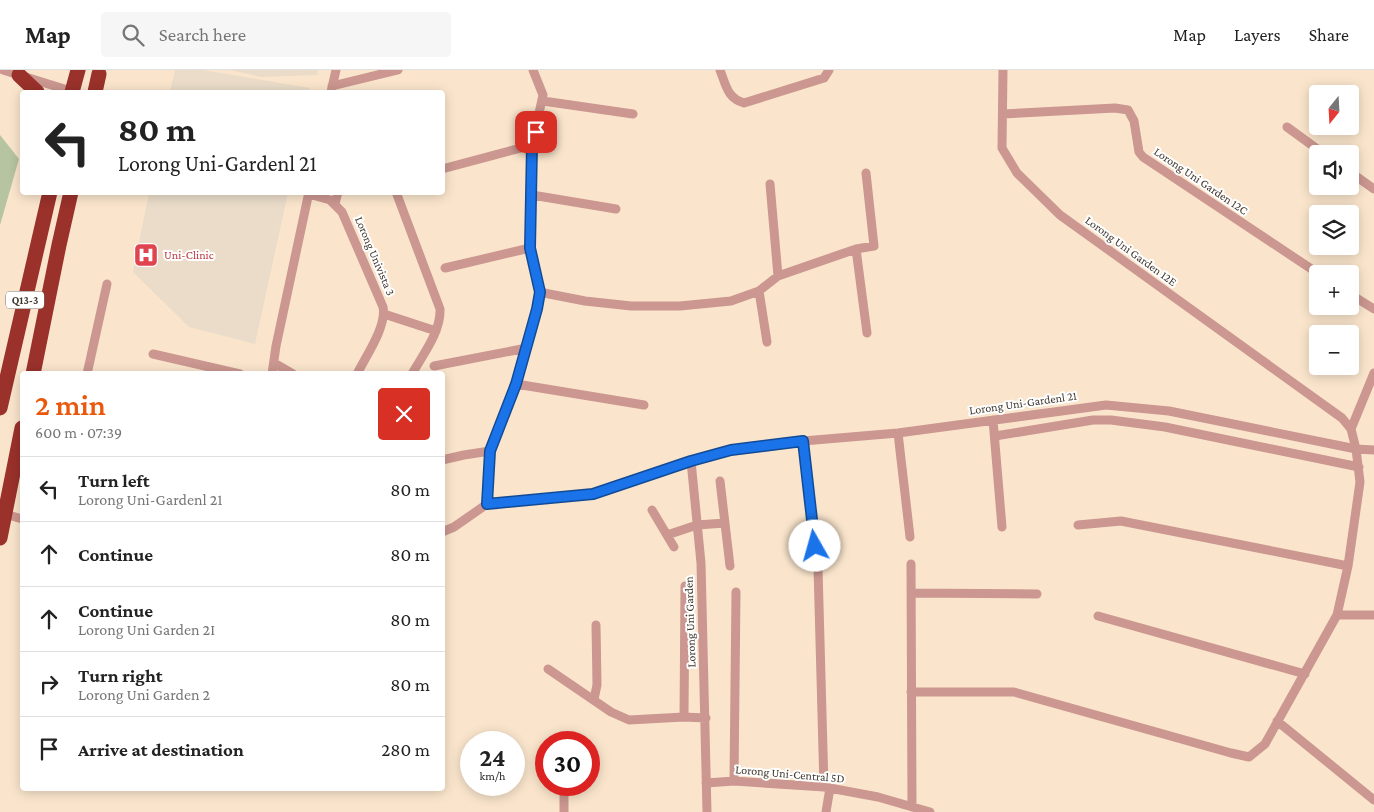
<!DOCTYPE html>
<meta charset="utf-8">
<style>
:root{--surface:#fff;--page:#f6f6f6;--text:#222;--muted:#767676;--line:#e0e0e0;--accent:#ea580c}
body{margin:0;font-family:"Crimson Pro",serif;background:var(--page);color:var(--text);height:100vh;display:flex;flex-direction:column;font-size:19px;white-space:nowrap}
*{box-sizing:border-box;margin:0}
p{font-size:16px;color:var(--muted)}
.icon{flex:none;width:28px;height:28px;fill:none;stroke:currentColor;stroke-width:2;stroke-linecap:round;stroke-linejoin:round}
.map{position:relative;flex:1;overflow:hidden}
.drawer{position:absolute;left:20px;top:301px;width:425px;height:420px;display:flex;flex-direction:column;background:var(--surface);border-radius:5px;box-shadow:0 2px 12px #0003}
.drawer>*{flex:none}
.banner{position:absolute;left:20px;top:20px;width:425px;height:105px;border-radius:5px;box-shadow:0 2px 12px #0003;background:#fff;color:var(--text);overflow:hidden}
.needle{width:32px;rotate:198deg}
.fabs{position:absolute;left:1309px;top:15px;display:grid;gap:10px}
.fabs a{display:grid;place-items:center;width:50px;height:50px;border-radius:5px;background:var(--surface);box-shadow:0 2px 12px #0003;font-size:25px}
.speed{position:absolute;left:460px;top:661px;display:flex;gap:10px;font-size:25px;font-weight:700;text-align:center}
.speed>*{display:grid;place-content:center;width:65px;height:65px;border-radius:50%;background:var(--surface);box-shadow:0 2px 12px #0003;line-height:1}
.speed small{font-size:12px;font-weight:400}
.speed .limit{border:8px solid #d22;background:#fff;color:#111}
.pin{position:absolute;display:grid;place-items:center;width:42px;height:42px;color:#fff;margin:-21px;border-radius:10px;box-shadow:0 2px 8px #0006}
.me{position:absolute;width:55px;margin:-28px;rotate:353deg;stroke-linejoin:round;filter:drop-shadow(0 0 4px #0008)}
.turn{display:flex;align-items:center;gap:18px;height:105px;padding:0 15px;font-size:22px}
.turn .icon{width:65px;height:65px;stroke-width:2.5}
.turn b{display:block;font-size:35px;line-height:42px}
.round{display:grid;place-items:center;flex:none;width:52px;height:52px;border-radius:5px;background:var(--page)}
.summary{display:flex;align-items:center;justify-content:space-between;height:85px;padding:0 15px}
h1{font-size:30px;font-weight:600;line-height:38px;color:var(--accent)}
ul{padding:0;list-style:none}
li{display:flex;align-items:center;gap:15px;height:65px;padding:0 15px;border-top:1px solid var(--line)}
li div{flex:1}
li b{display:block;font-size:19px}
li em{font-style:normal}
header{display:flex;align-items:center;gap:30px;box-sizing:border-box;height:70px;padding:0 25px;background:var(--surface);border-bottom:1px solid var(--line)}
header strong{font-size:24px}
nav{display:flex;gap:28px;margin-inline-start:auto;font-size:18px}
.search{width:350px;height:45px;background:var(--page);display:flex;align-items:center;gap:12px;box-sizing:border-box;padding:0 18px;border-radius:5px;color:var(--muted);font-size:19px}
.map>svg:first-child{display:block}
</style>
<header>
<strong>Map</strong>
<div class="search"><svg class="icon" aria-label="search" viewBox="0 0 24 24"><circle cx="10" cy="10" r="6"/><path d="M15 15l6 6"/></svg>Search here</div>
<nav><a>Map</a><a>Layers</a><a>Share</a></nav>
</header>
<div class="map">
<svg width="1374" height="742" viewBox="0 0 1374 742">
<rect width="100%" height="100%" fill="#fae5cc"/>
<path fill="#eadcc9" d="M 175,0 L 203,0 L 310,18 L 309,22 L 170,22 Z
M 230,0 L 318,0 L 317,5 L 261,7 Z
M 149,123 L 288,123 L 255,274 L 189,257 L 133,202 Z"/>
<path fill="#b6c4a1" d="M 0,65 L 19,89 L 0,155 Z"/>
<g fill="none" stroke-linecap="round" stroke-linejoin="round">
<path stroke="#cb9790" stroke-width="9" d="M 3,0 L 74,22
M 720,0 C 726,15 727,28 744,33 L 824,8 L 829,0
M 1003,0 L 1002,78 L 1017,103 L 1060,145 L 1342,348 L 1351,359
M 332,16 L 398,0
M 331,22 L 336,0
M 543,31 L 633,44
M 1003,44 L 1115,38 L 1128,40 L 1134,51 L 1139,82 L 1143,87 L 1319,204
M 1287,57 L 1324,84
M 442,99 L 532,75
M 1350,102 L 1374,119
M 770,114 L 778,206
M 396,122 L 440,239 C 441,262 423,284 412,304
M 309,124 L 330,130 L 342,142 L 383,237 C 387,256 366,286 357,304
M 532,125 L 616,139
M 335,134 L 338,122
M 856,179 L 867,263
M 445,198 L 530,178
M 759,221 L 767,272
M 539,222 L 585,231 L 631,236 L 680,236 L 731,231 L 759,221 L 778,206 L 856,179 L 874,176 L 866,103
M 1350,224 L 1374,239
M 384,244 L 436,261
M 153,284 L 240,304
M 274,293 L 293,304
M 434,296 L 527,278
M 87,304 L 107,214
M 272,304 L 276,276 L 309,122
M 516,314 L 644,335
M 993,350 L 1002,457
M 898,363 L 910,467
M 995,366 L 1093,350 L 1111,350 L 1165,357 L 1359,397
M 803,371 L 815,476
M 442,390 L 464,385 L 490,381
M 691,391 L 701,493 L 707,742
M 720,411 L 730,496
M 487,434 L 490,381 L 516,314 L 537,239 L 539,222 L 530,178 L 530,139 L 532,125 L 532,75 L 543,25 L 533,0
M 652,440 L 674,477
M 5,444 L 22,449
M 1078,455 L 1121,451 L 1348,496
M 442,462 L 454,457 L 487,434 L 593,424 L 691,391 L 731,380 L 803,371 L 898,363 L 1106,335 L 1169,341 L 1356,379 L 1374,380
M 667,465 L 697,455 L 725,453
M 911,494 L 912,737
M 818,498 L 824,717
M 911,523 L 1037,524
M 1337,545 L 1374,545
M 1098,546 L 1305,604
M 548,599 L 611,642 L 629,650 L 684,647 L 706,648
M 911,622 L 1014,622 L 1231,683 L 1249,687 L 1265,674 L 1337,545 L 1348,496 L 1360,412 L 1356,379 L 1351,359 L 1374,303
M 594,629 L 597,615 L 596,555
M 684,647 L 685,516
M 1277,651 L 1374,730
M 734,711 L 736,522
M 706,713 L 734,711 L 824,717 L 878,727 L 930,742
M 564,715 L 564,742
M 826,742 L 830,718"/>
<path stroke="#9a312b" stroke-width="15" d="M 19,5 L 37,22
M 72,22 L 78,0
M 95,22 L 99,4
M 33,304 L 59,175 L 71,122
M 0,338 L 50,122
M 0,468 L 22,358"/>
</g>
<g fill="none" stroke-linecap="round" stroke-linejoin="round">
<defs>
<path id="route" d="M 536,62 L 532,75 L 530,178 L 540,222 L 537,239 L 516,314 L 490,381 L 487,434 L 593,424 L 691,391 L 731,380 L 803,371 L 815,476"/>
</defs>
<use href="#route" stroke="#114b97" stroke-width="12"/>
<use href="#route" stroke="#1a73e8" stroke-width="9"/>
</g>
<defs>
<symbol id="hospital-square" viewBox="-11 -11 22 22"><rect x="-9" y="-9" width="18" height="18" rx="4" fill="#e0444e" stroke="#fff"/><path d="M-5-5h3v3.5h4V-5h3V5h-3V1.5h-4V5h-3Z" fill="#fff"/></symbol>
</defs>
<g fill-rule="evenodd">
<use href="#hospital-square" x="132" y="171" width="28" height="28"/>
</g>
<g text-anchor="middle" stroke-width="4" stroke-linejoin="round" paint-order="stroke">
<rect fill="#fff" stroke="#79736c" stroke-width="1" x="6" y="221.5" width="38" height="17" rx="4"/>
<g font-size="11" font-weight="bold" fill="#3f372d">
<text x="25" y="234">Q13-3</text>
</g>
<g font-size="12" fill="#3f372d" stroke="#fff">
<text transform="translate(1201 111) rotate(34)" y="4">Lorong Uni Garden 12C</text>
<text transform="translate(1131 181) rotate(36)" y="4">Lorong Uni Garden 12E</text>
<text transform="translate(375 186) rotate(67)" y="4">Lorong Univista 3</text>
<text transform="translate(1023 333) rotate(-8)" y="4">Lorong Uni-Gardenl 21</text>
<text transform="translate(690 552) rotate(-92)" y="4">Lorong Uni Garden</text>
<text transform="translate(790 704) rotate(5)" y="4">Lorong Uni-Central 5D</text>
</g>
<g font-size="12" fill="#be3a42" stroke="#fff" text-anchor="start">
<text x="164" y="189">Uni-Clinic</text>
</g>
</g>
</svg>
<div class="fabs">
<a><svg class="needle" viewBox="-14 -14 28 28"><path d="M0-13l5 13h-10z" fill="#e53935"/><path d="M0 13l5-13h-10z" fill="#767676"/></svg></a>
<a><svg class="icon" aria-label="sound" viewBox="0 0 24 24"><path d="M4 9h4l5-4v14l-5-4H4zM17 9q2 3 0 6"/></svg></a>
<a><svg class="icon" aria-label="layers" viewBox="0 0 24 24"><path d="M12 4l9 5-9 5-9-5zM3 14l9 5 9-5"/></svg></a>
<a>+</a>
<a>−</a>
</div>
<div class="speed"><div>24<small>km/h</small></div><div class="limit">30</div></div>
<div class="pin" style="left:536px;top:62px;background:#d93025"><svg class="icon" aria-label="arrive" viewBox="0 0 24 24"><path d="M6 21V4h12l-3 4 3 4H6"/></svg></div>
<svg class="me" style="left:815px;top:476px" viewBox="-20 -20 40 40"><circle r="19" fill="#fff"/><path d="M0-13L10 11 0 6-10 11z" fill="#1a73e8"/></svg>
<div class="banner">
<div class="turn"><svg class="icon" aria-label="left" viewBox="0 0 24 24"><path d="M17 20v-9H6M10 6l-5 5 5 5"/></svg><div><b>80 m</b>Lorong Uni-Gardenl 21</div></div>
</div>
<section class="drawer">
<div class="summary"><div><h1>2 min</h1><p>600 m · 07:39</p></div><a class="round" style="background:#d93025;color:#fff"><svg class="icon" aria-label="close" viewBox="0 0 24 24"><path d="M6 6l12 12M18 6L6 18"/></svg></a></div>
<ul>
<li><svg class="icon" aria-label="left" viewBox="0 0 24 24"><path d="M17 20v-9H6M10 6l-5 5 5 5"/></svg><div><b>Turn left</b><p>Lorong Uni-Gardenl 21</p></div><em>80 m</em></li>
<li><svg class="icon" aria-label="ahead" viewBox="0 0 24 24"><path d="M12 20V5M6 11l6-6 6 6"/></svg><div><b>Continue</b></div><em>80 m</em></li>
<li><svg class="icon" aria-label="ahead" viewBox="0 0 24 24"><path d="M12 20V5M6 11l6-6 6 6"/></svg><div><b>Continue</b><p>Lorong Uni Garden 2I</p></div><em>80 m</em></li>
<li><svg class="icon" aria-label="right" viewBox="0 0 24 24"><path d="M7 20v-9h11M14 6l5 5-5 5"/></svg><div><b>Turn right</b><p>Lorong Uni Garden 2</p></div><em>80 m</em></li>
<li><svg class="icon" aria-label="arrive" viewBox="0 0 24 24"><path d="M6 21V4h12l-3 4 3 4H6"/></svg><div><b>Arrive at destination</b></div><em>280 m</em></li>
</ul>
</section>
</div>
